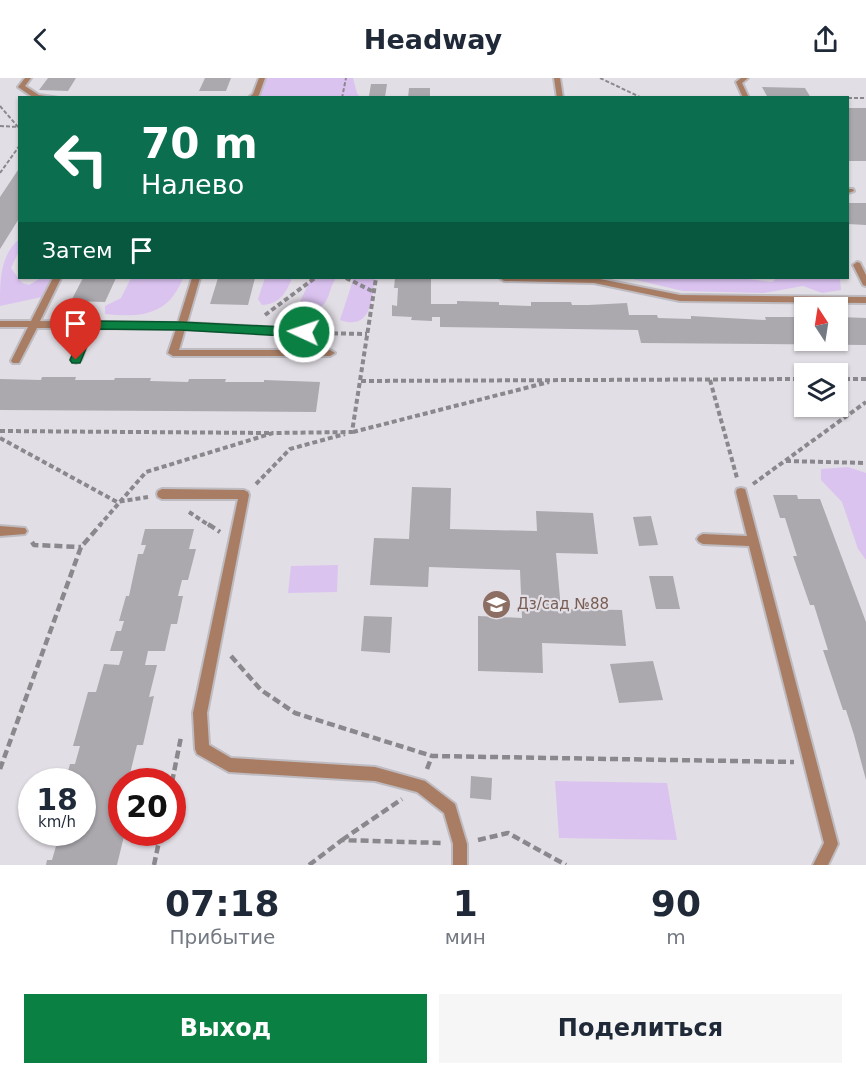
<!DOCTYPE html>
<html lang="ru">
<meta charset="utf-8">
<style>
:root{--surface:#fff;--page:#f6f6f7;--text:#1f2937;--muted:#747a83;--accent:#0b8043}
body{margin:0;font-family:"DejaVu Sans",sans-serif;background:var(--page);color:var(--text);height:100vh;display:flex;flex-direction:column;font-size:22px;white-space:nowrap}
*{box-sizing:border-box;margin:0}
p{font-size:20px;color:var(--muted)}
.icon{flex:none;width:33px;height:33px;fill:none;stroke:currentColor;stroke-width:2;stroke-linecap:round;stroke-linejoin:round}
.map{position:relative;height:787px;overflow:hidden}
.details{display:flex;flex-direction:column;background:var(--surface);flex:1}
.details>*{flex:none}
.guide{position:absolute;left:18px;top:18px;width:831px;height:183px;border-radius:0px;box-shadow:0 2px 4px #0004;background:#0b6e4f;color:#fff;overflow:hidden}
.needle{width:39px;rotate:348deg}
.fabs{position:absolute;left:794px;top:219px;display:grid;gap:12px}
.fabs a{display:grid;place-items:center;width:54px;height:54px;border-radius:0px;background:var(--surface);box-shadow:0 2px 4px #0004;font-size:30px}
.speed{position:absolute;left:18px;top:690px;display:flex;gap:12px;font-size:30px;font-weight:700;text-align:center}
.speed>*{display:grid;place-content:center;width:78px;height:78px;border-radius:50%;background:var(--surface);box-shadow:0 2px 4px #0004;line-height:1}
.speed small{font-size:15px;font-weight:400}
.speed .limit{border:9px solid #d22;background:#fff;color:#111}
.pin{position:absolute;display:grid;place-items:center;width:51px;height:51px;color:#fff;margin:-62px -26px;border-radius:50% 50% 50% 0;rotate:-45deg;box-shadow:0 0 6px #0007}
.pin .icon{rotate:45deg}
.me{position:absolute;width:66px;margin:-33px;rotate:273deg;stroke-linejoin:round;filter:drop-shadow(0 0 4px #0008)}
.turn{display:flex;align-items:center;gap:21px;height:126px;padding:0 24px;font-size:27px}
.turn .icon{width:78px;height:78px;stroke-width:2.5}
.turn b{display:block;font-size:42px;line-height:51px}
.then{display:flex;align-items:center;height:57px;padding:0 24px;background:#0003;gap:12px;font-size:22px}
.eta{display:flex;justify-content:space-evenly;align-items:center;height:102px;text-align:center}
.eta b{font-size:36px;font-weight:700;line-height:42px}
.action{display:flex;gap:12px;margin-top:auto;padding:12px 24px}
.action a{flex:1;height:69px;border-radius:0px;background:var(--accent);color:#fff;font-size:24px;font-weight:700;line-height:69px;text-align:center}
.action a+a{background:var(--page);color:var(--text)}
header{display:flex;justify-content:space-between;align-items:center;height:78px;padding:0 24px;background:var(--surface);font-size:27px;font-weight:700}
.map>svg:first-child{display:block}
</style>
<header><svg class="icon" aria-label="back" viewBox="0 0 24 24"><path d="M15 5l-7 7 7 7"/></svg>Headway<svg class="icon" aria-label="share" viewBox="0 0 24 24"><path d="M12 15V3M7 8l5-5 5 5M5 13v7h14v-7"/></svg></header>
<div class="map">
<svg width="866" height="787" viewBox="0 0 866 787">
<rect width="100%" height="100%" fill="#e2dee5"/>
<path fill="#dbc3f0" d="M 263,0 L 353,0 L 357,15 L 360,19 L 338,18 L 332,20 L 262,20 L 259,16 Z
M 19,161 L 19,173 L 11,190 L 22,205 L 29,207 L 41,200 L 53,200 L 42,219 L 0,228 C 0,202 0,178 19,161 Z
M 131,200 L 183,200 C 169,237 141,240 105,236 L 105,228 L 121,220 Z
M 265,200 L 292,200 C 286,215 280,226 262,227 L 258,221 Z
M 311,200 L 336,200 C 325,217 332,233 304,231 L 299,226 Z
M 351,200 L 375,200 C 372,222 371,253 340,242 L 353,202 Z
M 628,200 L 740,200 L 772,204 L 777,200 L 840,200 L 841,212 L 822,215 L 803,208 L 764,215 L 683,213 Z
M 848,389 L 866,395 L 866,482 L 858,471 L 842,424 L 821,402 L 821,391 Z
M 338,487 L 337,514 L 288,515 L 291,488 Z
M 555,703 L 667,705 L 677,762 L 559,760 Z"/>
<path fill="#aba8ae" d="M 48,0 L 76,0 L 68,13 L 39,12 Z
M 205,0 L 231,0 L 226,13 L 199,13 Z
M 371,6 L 387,6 L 385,19 L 369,18 Z
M 762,9 L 805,10 L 811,20 L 768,20 Z
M 409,10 L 430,10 L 430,20 L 408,20 Z
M 848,30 L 866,30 L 866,83 L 848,83 Z
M 20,89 L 20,139 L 0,171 L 0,119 Z
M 848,125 L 866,125 L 866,147 L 848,146 Z
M 83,200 L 116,200 L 105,224 L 71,223 Z
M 218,200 L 255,200 L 248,227 L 210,226 Z
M 395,200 L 431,201 L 431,226 L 457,226 L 457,223 L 499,224 L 499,227 L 531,228 L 531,224 L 571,224 L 572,227 L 588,227 L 627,225 L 629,237 L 657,237 L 658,240 L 691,241 L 691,238 L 766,242 L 765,239 L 804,239 L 804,262 L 837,262 L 837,242 L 841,242 L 840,239 L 866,240 L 866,267 L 641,265 L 638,252 L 440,249 L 440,239 L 432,239 L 432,243 L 411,242 L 412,239 L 392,238 L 392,227 L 397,228 L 398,210 L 394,210 Z
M 42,299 L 76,299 L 75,302 L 114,302 L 115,300 L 151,300 L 150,303 L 188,304 L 189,301 L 226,301 L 225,304 L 264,304 L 264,302 L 320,304 L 316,334 L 0,332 L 0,301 L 41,302 Z
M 412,409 L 451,410 L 450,451 L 537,453 L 536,433 L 593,435 L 598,476 L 556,475 L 561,531 L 622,532 L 626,568 L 542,565 L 543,595 L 478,593 L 478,538 L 522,540 L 520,492 L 429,489 L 428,509 L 370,507 L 374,460 L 409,461 Z
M 773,417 L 797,417 L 798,421 L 820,421 L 866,544 L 866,702 L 854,657 L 846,632 L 843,632 L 823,572 L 828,572 L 814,527 L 810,527 L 793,478 L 797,478 L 785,440 L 780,440 Z
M 651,438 L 658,467 L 639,468 L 633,439 Z
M 145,451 L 194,451 L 189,471 L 196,471 L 188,502 L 182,502 L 178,518 L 183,518 L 177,546 L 171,546 L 165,573 L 148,573 L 145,587 L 157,587 L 149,619 L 154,618 L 143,667 L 137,667 L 128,704 L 122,704 L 122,731 L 118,744 L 122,744 L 122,754 L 125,754 L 117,787 L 46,787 L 47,782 L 52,782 L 60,754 L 82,754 L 82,704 L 65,704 L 70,686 L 75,686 L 80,668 L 73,668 L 88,614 L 96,614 L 104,586 L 119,587 L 123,573 L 110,573 L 116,553 L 121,553 L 124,543 L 119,543 L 126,518 L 129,518 L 138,476 L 143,476 L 146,467 L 141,467 Z
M 649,498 L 673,498 L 680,531 L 656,531 Z
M 364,538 L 392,539 L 390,575 L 361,573 Z
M 653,583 L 663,622 L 619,625 L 610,586 Z
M 471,698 L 492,700 L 491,722 L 470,720 Z"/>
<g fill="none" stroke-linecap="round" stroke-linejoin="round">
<defs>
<path id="lane" d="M 25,0 L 31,0 L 25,8 L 39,17 L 59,20 L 34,20 L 18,9 Z
M 259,0 L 265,0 L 259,17 L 256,20 L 248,20 L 253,16 Z
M 554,0 L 560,0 L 563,20 L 557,20 Z
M 741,0 L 748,0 L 742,5 L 749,20 L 743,20 L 736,4 Z
M 848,111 L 853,111 L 854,113 L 848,115 Z
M 857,184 L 860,185 L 866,197 L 866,208 L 863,207 L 853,187 Z
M 53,200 L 61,200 L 40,243 L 178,245 L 192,200 L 200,200 L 187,245 L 304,251 L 308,254 L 304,257 L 185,251 L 179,272 L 330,272 L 335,275 L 330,278 L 173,278 L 168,275 L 176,251 L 93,250 L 81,282 L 76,285 L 71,282 L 84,250 L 37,250 L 19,285 L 13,285 L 11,283 L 28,249 L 0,249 L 0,243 L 31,243 Z
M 500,200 L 595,200 L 680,217 L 866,219 L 866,225 L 680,223 L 594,205 L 504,203 Z
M 741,410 L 745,411 L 746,414 L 838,766 L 828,787 L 813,787 L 824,765 L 749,468 L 703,466 L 699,464 L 697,461 L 699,458 L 703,456 L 747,458 L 736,414 L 737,411 Z
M 162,411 L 244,412 L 248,414 L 249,417 L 207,635 L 209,667 L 231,680 L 375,689 L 425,703 L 455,726 L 467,766 L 467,787 L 453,787 L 453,766 L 444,735 L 417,714 L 375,703 L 229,694 L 197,676 L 195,671 L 193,635 L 238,421 L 162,421 L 158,419 L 157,416 L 158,413 Z
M 0,448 L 25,450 L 27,453 L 25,456 L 0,458 Z"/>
</defs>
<use href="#lane" stroke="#bebbc1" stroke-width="4"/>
<path stroke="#8b888d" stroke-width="2" stroke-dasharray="4 2" stroke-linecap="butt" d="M 600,0 L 642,20
M 811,19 L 845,20
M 342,20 L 346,0
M 848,20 L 866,20
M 0,28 L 18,49
M 0,48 L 19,49
M 0,95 L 20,67"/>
<path stroke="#8b888d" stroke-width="4" stroke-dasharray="5 3" stroke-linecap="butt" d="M 346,200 L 374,214
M 265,237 L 315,200
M 317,255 L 367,256
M 837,301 L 866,301
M 710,302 L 737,400
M 361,303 L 804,301
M 0,353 L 269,355
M 353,354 L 549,304
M 0,360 L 117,424 L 148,419
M 786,383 L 866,385
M 256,406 L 290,371 L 345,356
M 753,406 L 866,324
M 189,434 L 210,448
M 99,448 L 146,394 L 273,355 L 352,354 L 376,200"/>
<path stroke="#8b888d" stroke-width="4.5" stroke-dasharray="8 4" stroke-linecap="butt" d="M 208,446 L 220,454
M 32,464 L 34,467 L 81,469
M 231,578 L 261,612 L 295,635 L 432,678
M 0,691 L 81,469 L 101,446
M 427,691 L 432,678 L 794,684
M 172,704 L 181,659
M 342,762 L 402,721
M 478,762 L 508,755 L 566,787
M 154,787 L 161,754
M 309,787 L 342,762 L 441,765"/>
<use href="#lane" fill="#a97d64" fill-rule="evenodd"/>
</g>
<path fill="#0b8043" stroke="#07532c" stroke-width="1.5" d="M 90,243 L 180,244 L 304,250 L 310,254 L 304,259 L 180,252 L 94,251 L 80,285 L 72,285 L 70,282 L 85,247 Z"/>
<defs>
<symbol id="school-disc" viewBox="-11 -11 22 22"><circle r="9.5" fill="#8d6e63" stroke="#e2dee5"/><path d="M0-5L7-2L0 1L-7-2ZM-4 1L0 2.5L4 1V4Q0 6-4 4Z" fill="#fff"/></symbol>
</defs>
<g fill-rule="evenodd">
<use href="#school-disc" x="480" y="510" width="33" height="33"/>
</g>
<g text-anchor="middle" stroke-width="4.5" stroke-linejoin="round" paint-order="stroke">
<g font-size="15" fill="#785e54" stroke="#e2dee5" text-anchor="start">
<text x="517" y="531">Дз/сад №88</text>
</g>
</g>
</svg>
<div class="fabs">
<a><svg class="needle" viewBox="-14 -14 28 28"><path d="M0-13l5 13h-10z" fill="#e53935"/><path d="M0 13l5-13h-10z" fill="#747a83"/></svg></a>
<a><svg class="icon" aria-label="layers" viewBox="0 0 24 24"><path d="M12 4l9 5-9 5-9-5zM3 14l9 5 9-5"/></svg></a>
</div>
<div class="speed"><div>18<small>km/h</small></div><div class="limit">20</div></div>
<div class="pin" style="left:76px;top:282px;background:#d93025"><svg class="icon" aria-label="arrive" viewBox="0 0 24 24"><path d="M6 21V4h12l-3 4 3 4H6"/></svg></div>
<svg class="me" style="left:304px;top:254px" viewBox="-20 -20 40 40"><circle r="17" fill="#0b8043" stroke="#fff" stroke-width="3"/><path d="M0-11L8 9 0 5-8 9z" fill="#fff"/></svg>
<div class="guide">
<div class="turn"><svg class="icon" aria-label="left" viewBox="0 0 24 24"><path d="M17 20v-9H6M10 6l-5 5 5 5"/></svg><div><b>70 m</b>Налево</div></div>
<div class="then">Затем<svg class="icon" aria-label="arrive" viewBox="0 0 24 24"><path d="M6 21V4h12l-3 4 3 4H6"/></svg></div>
</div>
</div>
<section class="details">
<div class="eta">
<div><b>07:18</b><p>Прибытие</p></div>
<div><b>1</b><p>мин</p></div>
<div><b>90</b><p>m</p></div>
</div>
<div class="action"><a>Выход</a><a>Поделиться</a></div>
</section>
